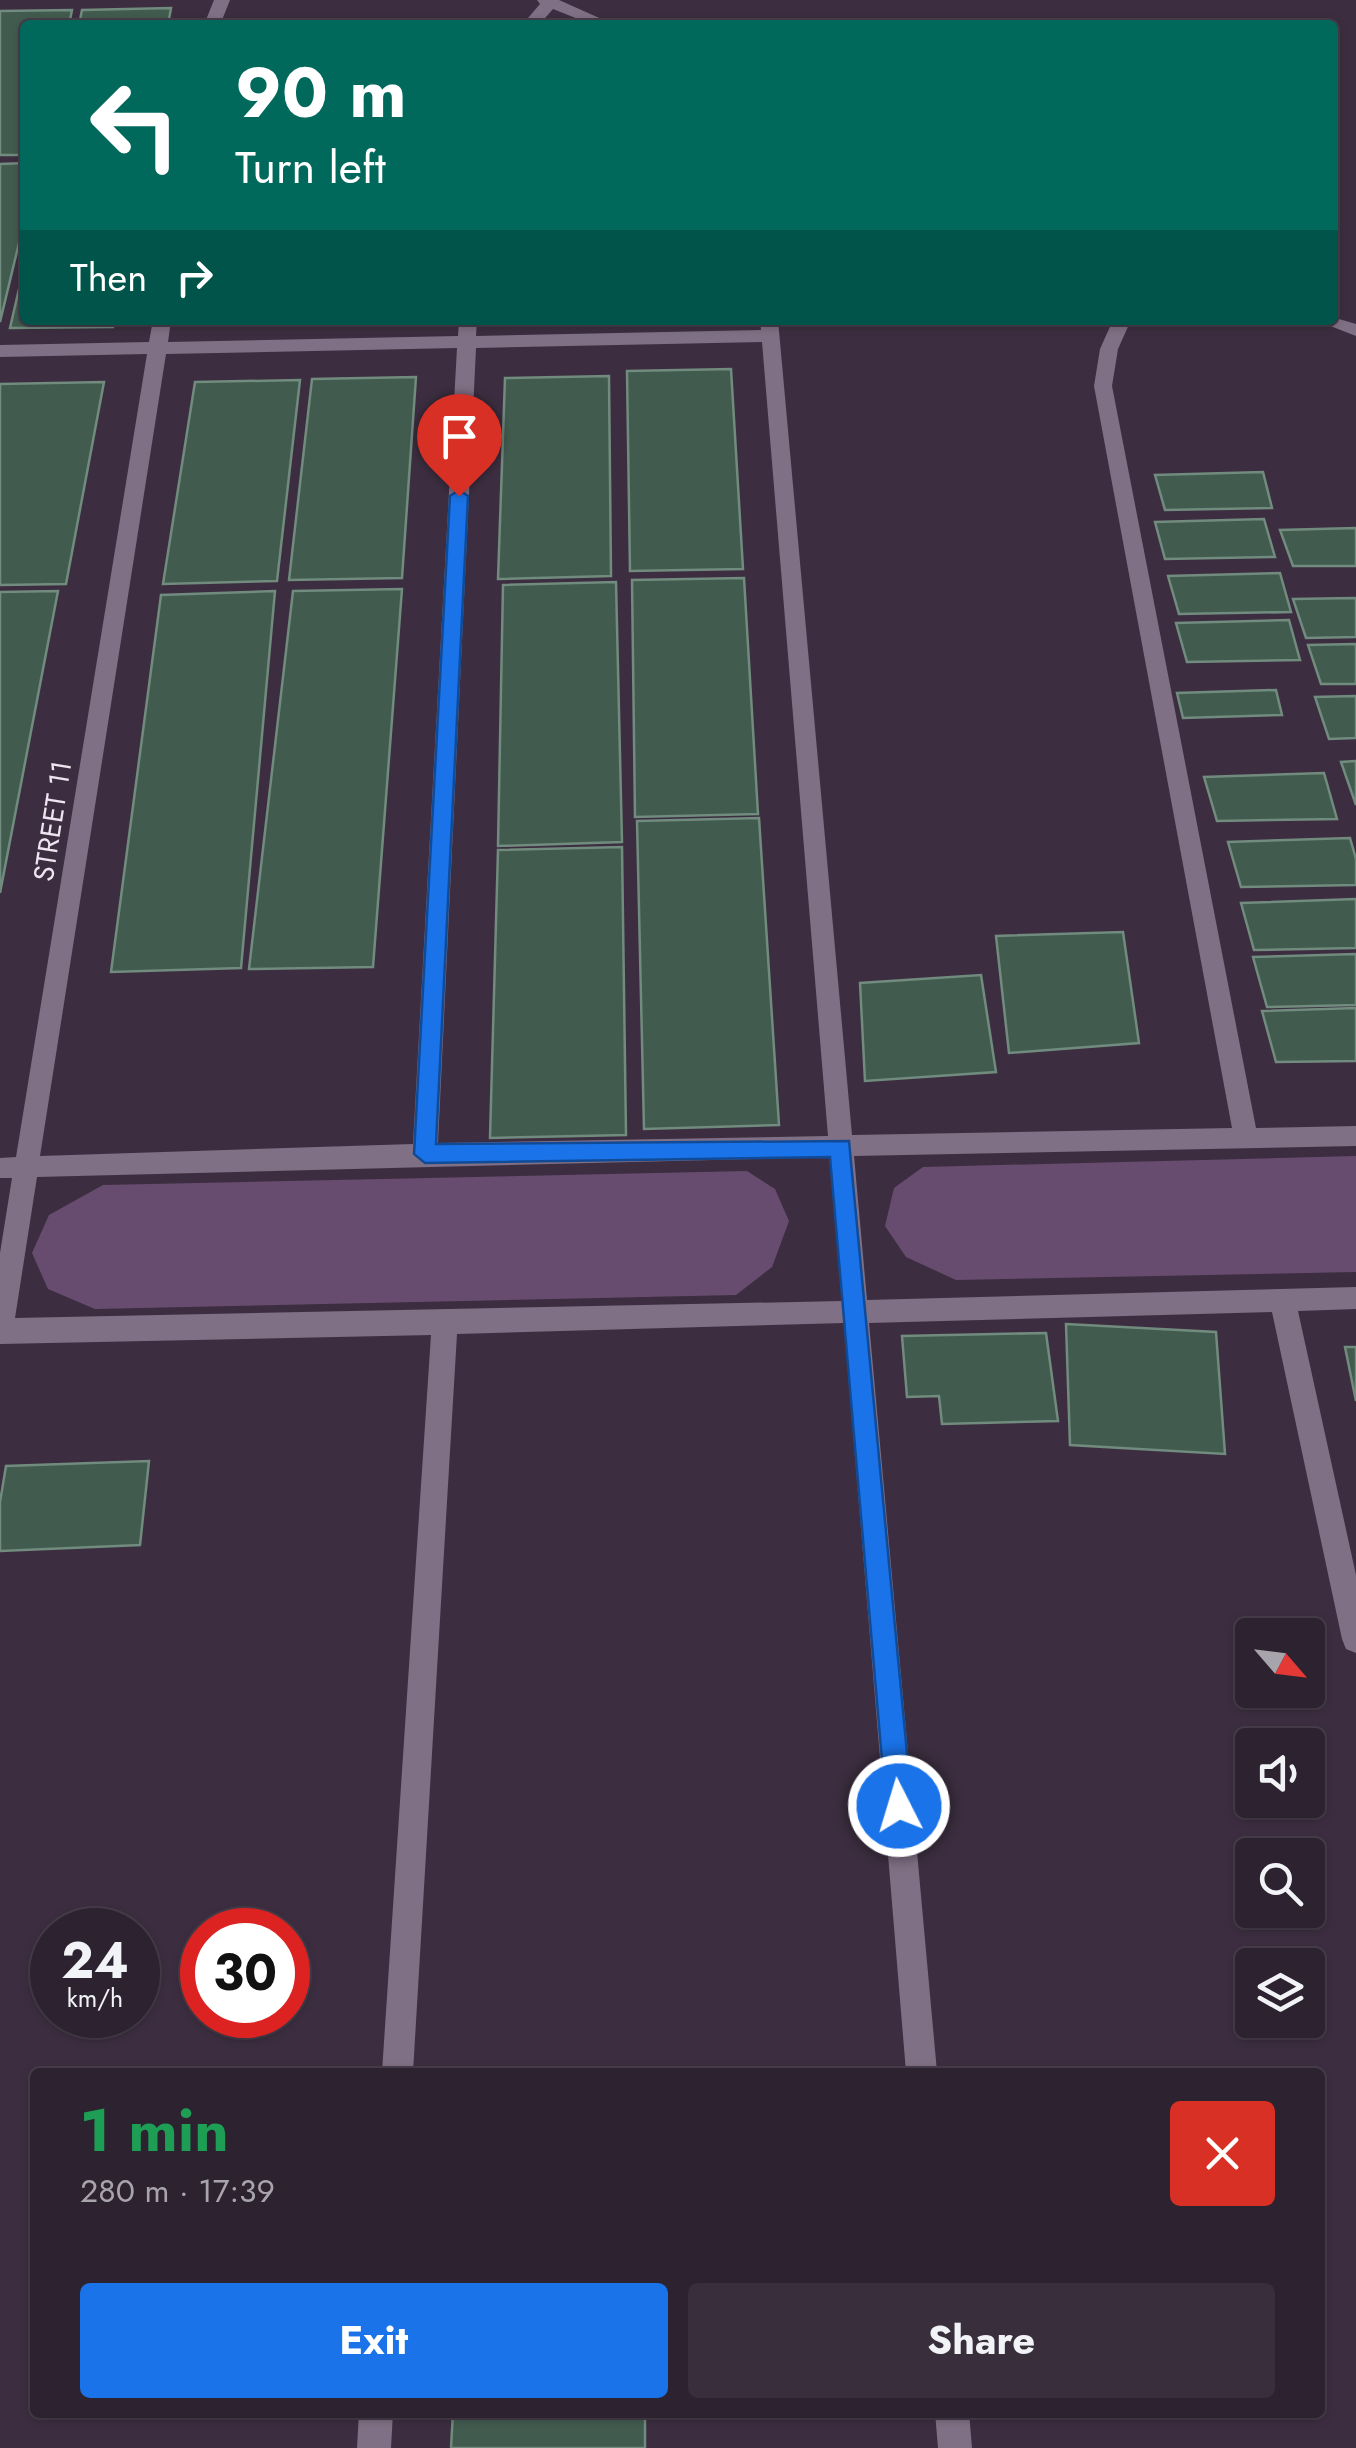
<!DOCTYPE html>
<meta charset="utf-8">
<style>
:root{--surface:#2d2230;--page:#392f3c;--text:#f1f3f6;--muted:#a7a4ab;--line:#483f4c;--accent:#1a73e8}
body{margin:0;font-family:Jost,sans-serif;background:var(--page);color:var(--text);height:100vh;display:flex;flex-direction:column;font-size:38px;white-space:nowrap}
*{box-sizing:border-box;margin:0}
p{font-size:32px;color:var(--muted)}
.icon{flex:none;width:55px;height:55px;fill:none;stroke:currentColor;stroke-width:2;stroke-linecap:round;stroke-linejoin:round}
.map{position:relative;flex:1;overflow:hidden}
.sheet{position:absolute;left:30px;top:2068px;width:1295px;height:350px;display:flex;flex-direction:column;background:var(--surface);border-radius:10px;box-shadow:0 2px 8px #0004,0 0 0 2px var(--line)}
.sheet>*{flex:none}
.guide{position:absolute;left:20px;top:20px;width:1318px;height:305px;border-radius:10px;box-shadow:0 2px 8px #0004,0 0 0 2px var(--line);background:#00695c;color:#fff;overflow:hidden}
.needle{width:65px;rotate:118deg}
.tools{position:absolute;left:1235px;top:1618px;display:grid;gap:20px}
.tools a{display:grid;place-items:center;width:90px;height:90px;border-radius:10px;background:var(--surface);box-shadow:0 2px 8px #0004,0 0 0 2px var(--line);font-size:50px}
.speed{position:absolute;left:30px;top:1908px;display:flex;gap:20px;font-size:50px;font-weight:700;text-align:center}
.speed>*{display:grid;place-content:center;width:130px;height:130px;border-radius:50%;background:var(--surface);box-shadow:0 2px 8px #0004,0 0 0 2px var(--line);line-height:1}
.speed small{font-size:25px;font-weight:400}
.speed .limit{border:15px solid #d22;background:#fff;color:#111}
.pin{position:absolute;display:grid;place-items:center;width:85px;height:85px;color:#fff;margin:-102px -42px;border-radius:50% 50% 50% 0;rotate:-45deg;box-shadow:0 0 10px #0007}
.pin .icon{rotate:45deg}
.me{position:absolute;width:110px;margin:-55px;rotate:355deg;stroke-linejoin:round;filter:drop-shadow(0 0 8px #0008)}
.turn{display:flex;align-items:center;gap:35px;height:210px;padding:0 50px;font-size:45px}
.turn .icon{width:130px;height:130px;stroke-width:2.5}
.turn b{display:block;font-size:70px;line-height:85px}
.then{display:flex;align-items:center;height:95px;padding:0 50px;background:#0003;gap:20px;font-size:38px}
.round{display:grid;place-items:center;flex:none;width:105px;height:105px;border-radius:10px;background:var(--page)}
.head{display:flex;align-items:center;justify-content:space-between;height:170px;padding:0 50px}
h1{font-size:60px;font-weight:700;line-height:75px;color:#1e9e55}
.primary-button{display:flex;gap:20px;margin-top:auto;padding:20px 50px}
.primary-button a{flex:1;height:115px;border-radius:10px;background:var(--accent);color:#fff;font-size:40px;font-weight:700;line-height:115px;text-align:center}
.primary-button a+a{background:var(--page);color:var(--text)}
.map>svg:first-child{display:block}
</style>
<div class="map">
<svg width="1356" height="2448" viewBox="0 0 1356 2448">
<rect width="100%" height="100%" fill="#3c2e40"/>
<path fill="#674c6f" d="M 1356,1156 L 1356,1272 L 956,1280 L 906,1257 L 885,1226 L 894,1188 L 923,1167 Z
M 747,1171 L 775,1189 L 789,1221 L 772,1267 L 736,1295 L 95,1309 L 48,1289 L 32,1253 L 49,1215 L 103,1185 Z"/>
<path fill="#425b4f" stroke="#718b7e" stroke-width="2.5" d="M 171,8 L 168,25 L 79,25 L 82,10 Z
M 72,10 L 69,25 L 25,25 L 25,155 L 0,155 L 0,11 Z
M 25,163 L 25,218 L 0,322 L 0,164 Z
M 25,263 L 25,320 L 114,320 L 113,327 L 10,328 Z
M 205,320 L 304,320 L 304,323 L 205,325 Z
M 325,320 L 424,320 L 324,324 Z
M 731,369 L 743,569 L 630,571 L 627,371 Z
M 609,376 L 611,576 L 498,579 L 505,378 Z
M 416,377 L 402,578 L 289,580 L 312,379 Z
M 300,380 L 277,581 L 163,584 L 195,382 Z
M 104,382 L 66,584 L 0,585 L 0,384 Z
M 1263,472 L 1272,508 L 1165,510 L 1155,475 Z
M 1264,519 L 1275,557 L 1165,559 L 1155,522 Z
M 1356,528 L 1356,566 L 1293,566 L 1280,530 Z
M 1280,573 L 1291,612 L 1179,614 L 1168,576 Z
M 744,578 L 758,814 L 635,817 L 632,580 Z
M 616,582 L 622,842 L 498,846 L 503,585 Z
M 402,589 L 373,967 L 249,969 L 293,591 Z
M 58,591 L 0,893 L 0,592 Z
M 275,591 L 241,968 L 111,972 L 161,595 Z
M 1356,598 L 1356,637 L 1306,638 L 1293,599 Z
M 1289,620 L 1300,660 L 1187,662 L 1176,623 Z
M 1356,644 L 1356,684 L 1321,684 L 1308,645 Z
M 1276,690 L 1282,715 L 1183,718 L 1177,693 Z
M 1356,696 L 1356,738 L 1329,739 L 1315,697 Z
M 1356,761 L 1356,805 L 1341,762 Z
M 1324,773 L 1337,819 L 1217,821 L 1204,777 Z
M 759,818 L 779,1125 L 644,1129 L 637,821 Z
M 1350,838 L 1356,859 L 1356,885 L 1241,887 L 1228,842 Z
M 622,847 L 626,1135 L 490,1138 L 498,850 Z
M 1356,899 L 1356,948 L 1254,950 L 1241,903 Z
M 1123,932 L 1139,1043 L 1009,1053 L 996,936 Z
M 1356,954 L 1356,1005 L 1267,1007 L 1253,957 Z
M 981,975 L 996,1072 L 865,1081 L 860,983 Z
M 1356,1008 L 1356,1061 L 1276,1062 L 1262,1011 Z
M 1066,1324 L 1216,1332 L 1225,1454 L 1070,1445 Z
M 1046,1333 L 1058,1421 L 942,1424 L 939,1396 L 907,1397 L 902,1336 Z
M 1345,1347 L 1356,1347 L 1356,1401 Z
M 149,1461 L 140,1545 L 0,1551 L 0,1502 L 6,1466 Z
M 453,2412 L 645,2412 L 645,2448 L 451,2448 Z"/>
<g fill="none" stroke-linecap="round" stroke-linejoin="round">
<path fill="#807085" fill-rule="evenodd" d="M 214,0 L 230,0 L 220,25 L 204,25 Z
M 537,0 L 559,0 L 615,25 L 593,25 L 553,9 L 539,25 L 522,25 L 540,4 Z
M 1332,317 L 1356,324 L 1356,336 L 1315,320 L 1332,320 Z
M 153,320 L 171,320 L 168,342 L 458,336 L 459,320 L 477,320 L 476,336 L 761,330 L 760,320 L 778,320 L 852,1135 L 1232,1128 L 1094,386 L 1100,349 L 1113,320 L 1131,320 L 1118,349 L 1112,386 L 1256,1128 L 1356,1126 L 1356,1146 L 854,1156 L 867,1300 L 1356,1287 L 1356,1309 L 1298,1311 L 1356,1575 L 1356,1653 L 1346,1649 L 1342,1639 L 1272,1312 L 869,1323 L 937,2072 L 906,2072 L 844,1323 L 457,1334 L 413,2072 L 382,2072 L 431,1335 L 0,1344 L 0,1253 L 12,1178 L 0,1178 L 0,1158 L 16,1157 L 147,354 L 0,357 L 0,345 L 149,342 ZM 762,342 L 828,1136 L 438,1143 L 476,348 ZM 457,348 L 413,1144 L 40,1156 L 166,354 ZM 830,1157 L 842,1301 L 15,1318 L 37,1177 Z
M 359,2412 L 393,2412 L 391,2448 L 357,2448 Z
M 935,2412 L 969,2412 L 972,2448 L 938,2448 Z"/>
</g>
<path fill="#1a73e8" stroke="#114b97" stroke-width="2.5" d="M 459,490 L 468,496 L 436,1144 L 849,1141 L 912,1806 L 908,1815 L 899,1819 L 890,1815 L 886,1806 L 830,1157 L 425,1163 L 414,1154 L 450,496 Z"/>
<g text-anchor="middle" stroke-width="8" stroke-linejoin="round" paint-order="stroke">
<g font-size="28" fill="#eee5f0" stroke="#3c2e40">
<text transform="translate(52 821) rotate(-81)" y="10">STREET 11</text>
</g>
</g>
</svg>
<div class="tools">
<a><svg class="needle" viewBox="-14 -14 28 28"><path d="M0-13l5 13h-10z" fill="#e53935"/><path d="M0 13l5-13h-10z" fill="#a7a4ab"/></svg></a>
<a><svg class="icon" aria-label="sound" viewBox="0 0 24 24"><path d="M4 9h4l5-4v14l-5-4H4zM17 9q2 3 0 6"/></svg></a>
<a><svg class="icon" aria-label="search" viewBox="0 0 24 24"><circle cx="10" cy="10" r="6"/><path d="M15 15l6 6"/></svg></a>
<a><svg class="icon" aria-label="layers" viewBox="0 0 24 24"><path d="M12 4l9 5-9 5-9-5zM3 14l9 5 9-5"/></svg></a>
</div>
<div class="speed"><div>24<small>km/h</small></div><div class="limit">30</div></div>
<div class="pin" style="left:459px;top:496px;background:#d93025"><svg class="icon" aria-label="arrive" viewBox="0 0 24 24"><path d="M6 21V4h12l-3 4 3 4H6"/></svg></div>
<svg class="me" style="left:899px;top:1806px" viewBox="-20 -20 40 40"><circle r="17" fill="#1a73e8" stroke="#fff" stroke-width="3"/><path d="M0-11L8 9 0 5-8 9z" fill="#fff"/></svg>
<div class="guide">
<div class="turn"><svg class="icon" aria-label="left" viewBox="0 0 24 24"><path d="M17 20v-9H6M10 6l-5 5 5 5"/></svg><div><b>90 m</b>Turn left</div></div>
<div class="then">Then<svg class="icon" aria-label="right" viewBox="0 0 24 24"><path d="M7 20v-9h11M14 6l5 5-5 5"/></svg></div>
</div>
<section class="sheet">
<div class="head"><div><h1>1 min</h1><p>280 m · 17:39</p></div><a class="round" style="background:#d93025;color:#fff"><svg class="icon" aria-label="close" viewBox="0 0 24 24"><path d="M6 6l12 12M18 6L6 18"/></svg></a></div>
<div class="primary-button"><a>Exit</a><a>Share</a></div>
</section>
</div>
